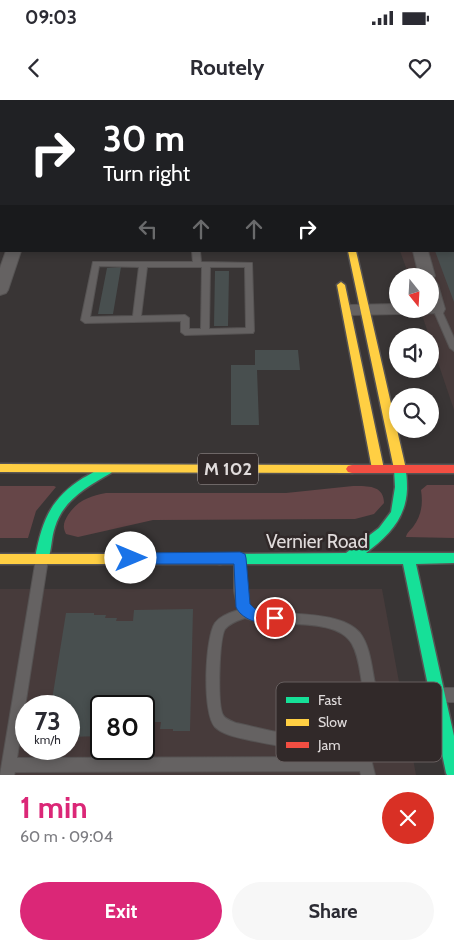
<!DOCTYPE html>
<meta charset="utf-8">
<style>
:root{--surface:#fff;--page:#f7f7f7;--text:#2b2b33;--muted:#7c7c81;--accent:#db2777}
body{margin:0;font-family:Cabin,sans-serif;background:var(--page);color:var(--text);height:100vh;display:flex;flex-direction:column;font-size:19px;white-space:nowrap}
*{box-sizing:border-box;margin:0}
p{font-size:16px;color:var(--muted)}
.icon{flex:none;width:28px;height:28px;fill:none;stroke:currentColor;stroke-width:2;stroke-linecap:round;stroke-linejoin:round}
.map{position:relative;height:675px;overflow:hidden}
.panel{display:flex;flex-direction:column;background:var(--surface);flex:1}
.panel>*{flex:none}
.guide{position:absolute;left:0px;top:0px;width:455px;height:152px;box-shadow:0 2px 8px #0003;background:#202124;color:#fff;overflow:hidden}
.needle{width:32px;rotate:162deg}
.tools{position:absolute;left:389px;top:168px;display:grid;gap:10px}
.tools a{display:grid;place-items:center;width:50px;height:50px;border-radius:50%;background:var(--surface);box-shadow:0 2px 8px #0003;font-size:25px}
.speed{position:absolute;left:15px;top:595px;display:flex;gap:10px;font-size:25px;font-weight:700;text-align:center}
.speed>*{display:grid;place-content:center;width:65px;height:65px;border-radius:50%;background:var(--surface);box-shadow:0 2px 8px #0003;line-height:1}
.speed small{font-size:12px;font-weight:400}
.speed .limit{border:2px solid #111;border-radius:8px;background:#fff;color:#111}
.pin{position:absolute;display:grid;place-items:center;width:42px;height:42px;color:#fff;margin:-21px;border:2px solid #fff;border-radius:50%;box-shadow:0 1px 5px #0007}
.me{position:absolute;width:55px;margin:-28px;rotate:90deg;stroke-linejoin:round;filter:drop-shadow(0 0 4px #0008)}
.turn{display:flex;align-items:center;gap:18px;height:105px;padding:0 20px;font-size:22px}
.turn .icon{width:65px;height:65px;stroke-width:2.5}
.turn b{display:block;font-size:35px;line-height:42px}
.lanes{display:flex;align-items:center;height:48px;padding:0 20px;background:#0003;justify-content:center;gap:25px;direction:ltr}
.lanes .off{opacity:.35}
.round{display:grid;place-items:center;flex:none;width:52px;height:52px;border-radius:26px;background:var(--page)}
.head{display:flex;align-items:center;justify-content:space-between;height:85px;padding:0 20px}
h1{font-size:30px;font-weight:800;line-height:38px;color:var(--accent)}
.cta{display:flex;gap:10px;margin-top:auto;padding:10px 20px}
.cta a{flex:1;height:58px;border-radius:30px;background:var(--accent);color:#fff;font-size:20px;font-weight:800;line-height:58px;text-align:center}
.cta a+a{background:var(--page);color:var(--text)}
.status{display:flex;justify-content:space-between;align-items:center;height:35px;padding:0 25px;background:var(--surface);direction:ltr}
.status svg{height:14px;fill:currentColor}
header{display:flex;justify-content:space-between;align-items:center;height:65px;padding:0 20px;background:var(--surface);font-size:22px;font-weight:800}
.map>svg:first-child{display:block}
</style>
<div class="status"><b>09:03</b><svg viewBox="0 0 49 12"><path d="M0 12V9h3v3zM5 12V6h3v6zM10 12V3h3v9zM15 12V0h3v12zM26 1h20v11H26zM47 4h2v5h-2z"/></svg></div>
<header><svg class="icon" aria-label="back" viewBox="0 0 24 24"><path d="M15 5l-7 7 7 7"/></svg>Routely<svg class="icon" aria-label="heart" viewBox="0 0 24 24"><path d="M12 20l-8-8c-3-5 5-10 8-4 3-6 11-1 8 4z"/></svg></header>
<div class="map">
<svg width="454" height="675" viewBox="0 0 454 675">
<rect width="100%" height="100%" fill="#393535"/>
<path fill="#473b3b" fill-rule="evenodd" d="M 424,0 L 454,0 L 454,310 L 420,209 L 430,209 L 430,176 L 409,176 L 400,151 L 454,151 L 454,1 Z
M 0,489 L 382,489 L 416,675 L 0,675 ZM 26,606 L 69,606 L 69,649 L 26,649 ZM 101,606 L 144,606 L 144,649 L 101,649 Z"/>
<path fill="#664648" d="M 427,385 L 454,385 L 454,438 L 406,437 C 407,432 410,431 413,427 C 422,415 423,403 421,390 Z
M 0,386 L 54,386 L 56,387 L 36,411 L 28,438 L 0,438 Z
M 353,386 C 367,386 384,385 384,403 L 374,414 L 355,419 L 153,420 L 78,437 L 66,434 C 62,426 64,422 68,415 C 78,400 90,396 106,393 L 286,393 Z"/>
<path fill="#484f4f" d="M 435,151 L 454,151 L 454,202 Z
M 121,167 L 113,214 L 98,214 L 107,168 Z
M 215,171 L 229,171 L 228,226 L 214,226 Z
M 255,250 L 298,250 L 300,270 L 257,270 L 259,325 L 231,325 L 231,265 L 255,265 Z
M 193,509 L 190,631 L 173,631 L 173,629 L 160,629 L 161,622 L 147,622 L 147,616 L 144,616 L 144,606 L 101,606 L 101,636 L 69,637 L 69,606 L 51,606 L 66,513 L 94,513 L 94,515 L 106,515 L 105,518 L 117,518 L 116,521 L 133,521 L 134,510 Z"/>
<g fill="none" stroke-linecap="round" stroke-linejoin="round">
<defs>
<path id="lane" d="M 403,0 L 409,0 L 410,1 L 404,1 Z
M 0,77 L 1,77 L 1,81 L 0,81 Z
M 192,151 L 200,151 L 201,162 L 252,163 L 254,231 L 253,233 L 185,235 L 181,232 L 181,221 L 85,223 L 81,220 L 93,162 L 193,162 ZM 99,166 L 139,167 L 133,216 L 90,217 ZM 147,167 L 202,167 L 201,229 L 189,229 L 189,218 L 185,215 L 141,216 ZM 210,167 L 245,167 L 246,228 L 209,229 Z
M 434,207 L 440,207 L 441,209 L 454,238 L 454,251 L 450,248 L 433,209 Z
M 240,453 L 244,455 L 246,458 C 246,469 243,494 248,504 C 257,521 336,504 360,533 C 371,547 372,572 376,588 L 454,588 L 454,602 L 374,602 C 326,647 320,655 254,641 C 241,638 224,636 215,627 C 202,613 205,538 215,523 C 220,516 230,513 238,510 L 234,491 L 234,458 L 236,455 ZM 245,518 C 273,529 336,515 352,544 C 360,558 360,577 364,593 C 349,606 335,624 316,631 C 294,640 258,627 236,623 C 231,621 225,619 223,615 C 217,605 219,539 225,529 C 230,523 239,520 245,518 Z
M 42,454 L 46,456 L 48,459 L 17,658 L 366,657 L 371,659 L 375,675 L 361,675 L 360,671 L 15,672 L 14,675 L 0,675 L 36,459 L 38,456 Z"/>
<path id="street" d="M 3,0 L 14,0 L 14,1 L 3,1 Z
M 0,16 L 1,16 L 1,22 L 0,22 Z
M 6,151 L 21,151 L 8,190 L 6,193 L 0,195 L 0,168 Z
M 413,151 L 428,151 L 435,176 L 433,179 L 430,180 L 430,176 L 419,176 Z
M 430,180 L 436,182 L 438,185 L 445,209 L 443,213 L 350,215 L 344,214 L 342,210 L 344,206 L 350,205 L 398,204 L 398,209 L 430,209 Z"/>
<path id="fast" d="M 400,365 L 404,366 C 407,372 407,382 407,389 C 406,419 388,436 366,453 L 454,453 L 454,463 L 416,464 L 454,636 L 454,675 L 447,675 L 446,673 L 403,464 L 220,464 L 215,463 L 213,459 L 215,455 L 220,454 L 346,453 L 379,428 L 391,412 L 395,387 L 394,369 L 396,366 Z
M 107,366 L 111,367 L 113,370 L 111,373 C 88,386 63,400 55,427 C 51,438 52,451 47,462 L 42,463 L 37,462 L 35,458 C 42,421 50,399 83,378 C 91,374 99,368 107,366 Z"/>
<path id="slow" d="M 308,0 L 314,0 L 314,1 L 308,1 Z
M 348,151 L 356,151 L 406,369 L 404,372 L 396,372 L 394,369 Z
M 341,182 L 345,185 L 384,369 L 382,372 L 374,372 L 372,369 L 337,185 Z
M 0,364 L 352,365 L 356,366 L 358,369 L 356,372 L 352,373 L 0,372 Z
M 0,454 L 220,454 L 225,455 L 227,459 L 225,463 L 220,464 L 0,464 Z"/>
<path id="jam" d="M 352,365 L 454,365 L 454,373 L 352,373 L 348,372 L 346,369 L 348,366 Z"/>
</defs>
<use href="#lane" stroke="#565353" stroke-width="2"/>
<use href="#street" stroke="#565353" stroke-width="2"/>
<use href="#fast" stroke="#565353" stroke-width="3"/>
<use href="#slow" stroke="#565353" stroke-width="3"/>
<use href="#jam" stroke="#565353" stroke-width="3"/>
<use href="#lane" fill="#656262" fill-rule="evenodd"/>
<use href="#street" fill="#656262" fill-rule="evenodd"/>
<use href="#fast" fill="#16e098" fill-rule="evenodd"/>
<use href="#slow" fill="#ffcf43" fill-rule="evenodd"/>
<use href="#jam" fill="#f24e42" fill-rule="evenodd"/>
</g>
<path fill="#1a73e8" stroke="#114b97" d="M 240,452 L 245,454 L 246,458 L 250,504 L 255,509 L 280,513 L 282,518 L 280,522 C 266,527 242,521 236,507 L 234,464 L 131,464 L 126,462 L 124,458 L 126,454 L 131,453 Z"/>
<g text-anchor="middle" stroke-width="5" stroke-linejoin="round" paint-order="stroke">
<rect fill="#312929" stroke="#aca6a6" stroke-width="1" x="198" y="353.5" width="60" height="31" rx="4"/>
<g font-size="18" font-weight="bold" fill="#e0dbdb">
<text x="228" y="375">M 102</text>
</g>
<g font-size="19" fill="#e0dbdb" stroke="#312929">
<text x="317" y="448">Vernier Road</text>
</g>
</g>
<rect x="276" y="582" width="166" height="80" rx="8" fill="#312929" stroke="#665e5e" stroke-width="1"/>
<rect x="286" y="597" width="23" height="6" fill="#16e098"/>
<rect x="286" y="619" width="23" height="7" fill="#ffcf43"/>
<rect x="286" y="642" width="23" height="6" fill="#f24e42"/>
<g font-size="14" fill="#e0dbdb">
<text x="318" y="605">Fast</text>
<text x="318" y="627">Slow</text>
<text x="318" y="650">Jam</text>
</g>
</svg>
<div class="tools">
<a><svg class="needle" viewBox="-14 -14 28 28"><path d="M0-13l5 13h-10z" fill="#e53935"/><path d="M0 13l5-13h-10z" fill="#7c7c81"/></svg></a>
<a><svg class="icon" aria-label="sound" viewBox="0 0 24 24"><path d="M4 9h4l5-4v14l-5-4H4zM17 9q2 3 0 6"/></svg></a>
<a><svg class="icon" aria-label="search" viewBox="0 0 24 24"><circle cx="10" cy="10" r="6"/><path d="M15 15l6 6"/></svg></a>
</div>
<div class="speed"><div>73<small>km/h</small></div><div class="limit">80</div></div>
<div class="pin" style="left:275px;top:518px;background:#d93025"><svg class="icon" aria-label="arrive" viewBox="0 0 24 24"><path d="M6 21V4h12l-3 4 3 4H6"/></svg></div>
<svg class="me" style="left:131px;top:458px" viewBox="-20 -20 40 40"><circle r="19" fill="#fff"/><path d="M0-13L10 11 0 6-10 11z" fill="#1a73e8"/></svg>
<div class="guide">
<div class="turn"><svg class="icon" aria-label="right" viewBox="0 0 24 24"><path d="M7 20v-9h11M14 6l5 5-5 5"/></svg><div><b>30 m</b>Turn right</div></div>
<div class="lanes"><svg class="icon off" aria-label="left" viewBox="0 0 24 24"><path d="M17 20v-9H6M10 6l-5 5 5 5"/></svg><svg class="icon off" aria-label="ahead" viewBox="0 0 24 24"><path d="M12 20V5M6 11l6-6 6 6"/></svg><svg class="icon off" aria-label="ahead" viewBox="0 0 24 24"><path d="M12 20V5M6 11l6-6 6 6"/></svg><svg class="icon" aria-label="right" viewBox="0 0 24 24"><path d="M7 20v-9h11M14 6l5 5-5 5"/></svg></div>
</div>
</div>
<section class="panel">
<div class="head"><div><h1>1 min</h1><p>60 m · 09:04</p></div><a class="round" style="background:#d93025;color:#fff"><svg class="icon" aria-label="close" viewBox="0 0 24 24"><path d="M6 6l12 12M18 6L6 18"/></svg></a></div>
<div class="cta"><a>Exit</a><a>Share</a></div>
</section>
